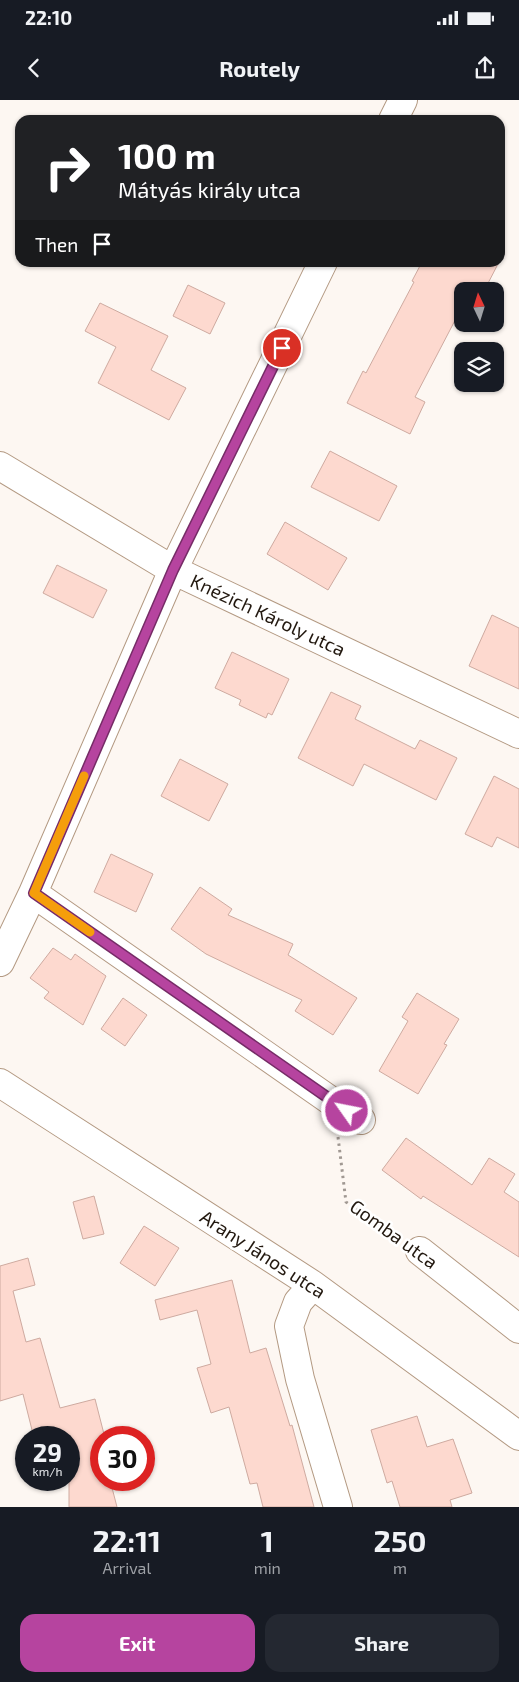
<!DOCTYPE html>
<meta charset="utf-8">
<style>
:root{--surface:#171b24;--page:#242831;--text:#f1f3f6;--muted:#9ea1a6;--accent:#b6449f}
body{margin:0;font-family:"Exo 2",sans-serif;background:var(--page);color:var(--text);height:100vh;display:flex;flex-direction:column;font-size:19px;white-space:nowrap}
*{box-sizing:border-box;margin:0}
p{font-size:16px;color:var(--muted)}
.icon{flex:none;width:28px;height:28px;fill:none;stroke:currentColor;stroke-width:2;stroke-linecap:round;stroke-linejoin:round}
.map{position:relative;height:1407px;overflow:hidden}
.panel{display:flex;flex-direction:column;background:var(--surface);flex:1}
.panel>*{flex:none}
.top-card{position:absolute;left:15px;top:15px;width:490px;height:152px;border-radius:15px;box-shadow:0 1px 4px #0004;background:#202124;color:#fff;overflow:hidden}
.needle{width:32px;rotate:356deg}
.buttons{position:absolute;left:454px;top:182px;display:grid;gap:10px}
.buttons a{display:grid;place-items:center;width:50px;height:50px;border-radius:10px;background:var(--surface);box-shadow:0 1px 4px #0004;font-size:25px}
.speed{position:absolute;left:15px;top:1326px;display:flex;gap:10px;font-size:25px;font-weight:700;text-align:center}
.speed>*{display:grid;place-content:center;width:65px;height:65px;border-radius:50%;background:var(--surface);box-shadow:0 1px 4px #0004;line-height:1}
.speed small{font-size:12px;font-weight:400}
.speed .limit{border:8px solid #d22;background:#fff;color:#111}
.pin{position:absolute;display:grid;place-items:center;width:42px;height:42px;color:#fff;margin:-21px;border:2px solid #fff;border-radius:50%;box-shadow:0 1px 5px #0007}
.me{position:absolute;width:55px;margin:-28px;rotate:303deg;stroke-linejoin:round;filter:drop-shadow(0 0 4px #0008)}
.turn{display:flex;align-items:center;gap:18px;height:105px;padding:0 20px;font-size:22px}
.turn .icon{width:65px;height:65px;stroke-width:2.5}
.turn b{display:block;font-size:35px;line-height:42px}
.then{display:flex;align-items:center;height:48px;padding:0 20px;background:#0003;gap:10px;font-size:19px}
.eta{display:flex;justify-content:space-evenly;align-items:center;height:85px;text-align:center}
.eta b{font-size:30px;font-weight:700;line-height:35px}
.cta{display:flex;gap:10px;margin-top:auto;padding:10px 20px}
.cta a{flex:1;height:58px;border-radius:15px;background:var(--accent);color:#fff;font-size:20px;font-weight:700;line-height:58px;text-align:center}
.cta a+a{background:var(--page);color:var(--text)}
.status{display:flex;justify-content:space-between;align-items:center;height:35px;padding:0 25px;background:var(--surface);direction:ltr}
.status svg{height:14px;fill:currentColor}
header{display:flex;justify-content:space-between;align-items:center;height:65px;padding:0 20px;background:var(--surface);font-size:22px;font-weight:700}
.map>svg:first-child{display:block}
</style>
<div class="status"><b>22:10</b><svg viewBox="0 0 49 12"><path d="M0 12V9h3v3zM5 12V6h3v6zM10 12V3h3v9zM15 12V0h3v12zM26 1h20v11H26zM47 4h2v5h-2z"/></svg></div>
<header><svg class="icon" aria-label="back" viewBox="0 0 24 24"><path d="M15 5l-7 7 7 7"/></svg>Routely<svg class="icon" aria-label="share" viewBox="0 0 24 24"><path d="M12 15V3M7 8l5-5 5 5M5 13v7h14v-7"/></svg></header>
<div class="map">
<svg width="519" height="1407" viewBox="0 0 519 1407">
<rect width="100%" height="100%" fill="#fdf7f2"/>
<path fill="#fdd9cf" stroke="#ceaaa0" d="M 422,162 L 499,162 L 484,191 L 462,191 L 462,207 L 415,297 L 425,302 L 410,334 L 347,303 L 363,271 L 366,273 L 414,182 L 412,181 Z
M 188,185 L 225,203 L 210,234 L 173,216 Z
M 100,203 L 168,236 L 151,270 L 186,288 L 169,320 L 98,283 L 116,247 L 85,231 Z
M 330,351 L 397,386 L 379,421 L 311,387 Z
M 285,422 L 347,458 L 328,490 L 267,454 Z
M 57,465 L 107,490 L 93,518 L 43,493 Z
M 492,515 L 519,528 L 519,589 L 469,566 Z
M 232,552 L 289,579 L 272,615 L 268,613 L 266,618 L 239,605 L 241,600 L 215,588 Z
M 331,592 L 361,606 L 355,619 L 415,649 L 420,640 L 457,658 L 436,700 L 364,664 L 353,686 L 298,658 Z
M 180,659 L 228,684 L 209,721 L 161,696 Z
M 494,676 L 519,689 L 519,748 L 497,737 L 492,747 L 465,734 Z
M 111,754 L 153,774 L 136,812 L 94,792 Z
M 200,787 L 232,809 L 228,815 L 293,844 L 288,855 L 357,898 L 333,935 L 295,911 L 302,900 L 206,854 L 171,829 Z
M 53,848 L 71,860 L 75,854 L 106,876 L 83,925 L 44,898 L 49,892 L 30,878 Z
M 417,893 L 459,919 L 444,944 L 447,945 L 418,994 L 379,971 L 408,921 L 402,917 Z
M 123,898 L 147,915 L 125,946 L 101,929 Z
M 406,1038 L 472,1085 L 489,1058 L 515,1074 L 504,1092 L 519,1102 L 519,1157 L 423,1096 L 421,1099 L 382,1070 Z
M 94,1096 L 104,1134 L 83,1139 L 73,1102 Z
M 144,1126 L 179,1148 L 155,1186 L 120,1163 Z
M 28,1158 L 35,1185 L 13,1191 L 26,1242 L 40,1238 L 60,1308 L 95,1299 L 105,1338 L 101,1338 L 101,1380 L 110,1380 L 117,1407 L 69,1407 L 69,1338 L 34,1338 L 23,1294 L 0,1301 L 0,1166 Z
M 232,1180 L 250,1253 L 266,1248 L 290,1326 L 292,1325 L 314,1407 L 263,1407 L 257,1383 L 250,1384 L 229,1307 L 211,1313 L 197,1268 L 211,1264 L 197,1210 L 160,1220 L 155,1200 Z
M 417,1316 L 427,1347 L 453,1339 L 472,1393 L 450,1400 L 452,1407 L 400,1407 L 392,1381 L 387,1383 L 371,1330 Z"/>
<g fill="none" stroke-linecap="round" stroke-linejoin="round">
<defs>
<path id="minor" d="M 393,20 L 403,0
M 0,366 L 173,470 L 519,634
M 33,793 L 334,1003 L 361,1020
M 0,862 L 33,793 L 173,470 L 323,162
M 0,983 L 313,1185 L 519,1336
M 420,1151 L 519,1229
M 313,1185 L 298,1202 L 289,1226 L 300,1279 L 338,1407"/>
</defs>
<use href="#minor" stroke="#b39982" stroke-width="30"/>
<path stroke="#a09892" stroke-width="3" stroke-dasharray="2.5 4" stroke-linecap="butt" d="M 338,1037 L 346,1102 L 398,1137"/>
<use href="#minor" stroke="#fff" stroke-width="28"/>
</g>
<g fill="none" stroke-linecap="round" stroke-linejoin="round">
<defs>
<path id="route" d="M 282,248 L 173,470 L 34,793 L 347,1011"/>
</defs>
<use href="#route" stroke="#762c67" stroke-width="12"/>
<use href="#route" stroke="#b6449f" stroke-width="9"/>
<path stroke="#f59e0b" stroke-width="9" d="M 84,676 L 34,793 L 90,832"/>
</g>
<g text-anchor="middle" stroke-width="5" stroke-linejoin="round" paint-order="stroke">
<g font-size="19" fill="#22180f" stroke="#fff">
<text transform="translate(268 515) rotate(25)" y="7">Knézich Károly utca</text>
<text transform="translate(394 1134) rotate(36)" y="7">Gomba utca</text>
<text transform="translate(263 1154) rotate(33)" y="7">Arany János utca</text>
</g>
</g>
</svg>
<div class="buttons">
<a><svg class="needle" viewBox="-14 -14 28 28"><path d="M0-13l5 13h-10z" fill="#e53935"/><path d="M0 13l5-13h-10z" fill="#9ea1a6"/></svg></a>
<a><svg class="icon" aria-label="layers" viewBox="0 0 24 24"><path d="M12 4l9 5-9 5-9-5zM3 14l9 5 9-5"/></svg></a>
</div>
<div class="speed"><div>29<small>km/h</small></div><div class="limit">30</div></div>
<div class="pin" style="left:282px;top:248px;background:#d93025"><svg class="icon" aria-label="arrive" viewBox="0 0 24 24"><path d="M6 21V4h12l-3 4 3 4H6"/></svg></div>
<svg class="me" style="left:347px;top:1011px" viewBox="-20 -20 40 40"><circle r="17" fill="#b6449f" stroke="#fff" stroke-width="3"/><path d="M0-11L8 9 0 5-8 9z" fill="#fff"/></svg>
<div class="top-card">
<div class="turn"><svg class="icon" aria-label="right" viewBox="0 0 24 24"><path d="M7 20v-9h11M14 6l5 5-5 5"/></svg><div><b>100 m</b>Mátyás király utca</div></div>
<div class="then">Then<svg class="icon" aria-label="arrive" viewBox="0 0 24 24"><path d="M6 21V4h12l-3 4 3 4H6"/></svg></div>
</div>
</div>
<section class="panel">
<div class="eta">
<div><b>22:11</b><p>Arrival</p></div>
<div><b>1</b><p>min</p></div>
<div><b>250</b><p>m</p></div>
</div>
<div class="cta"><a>Exit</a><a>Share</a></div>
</section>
